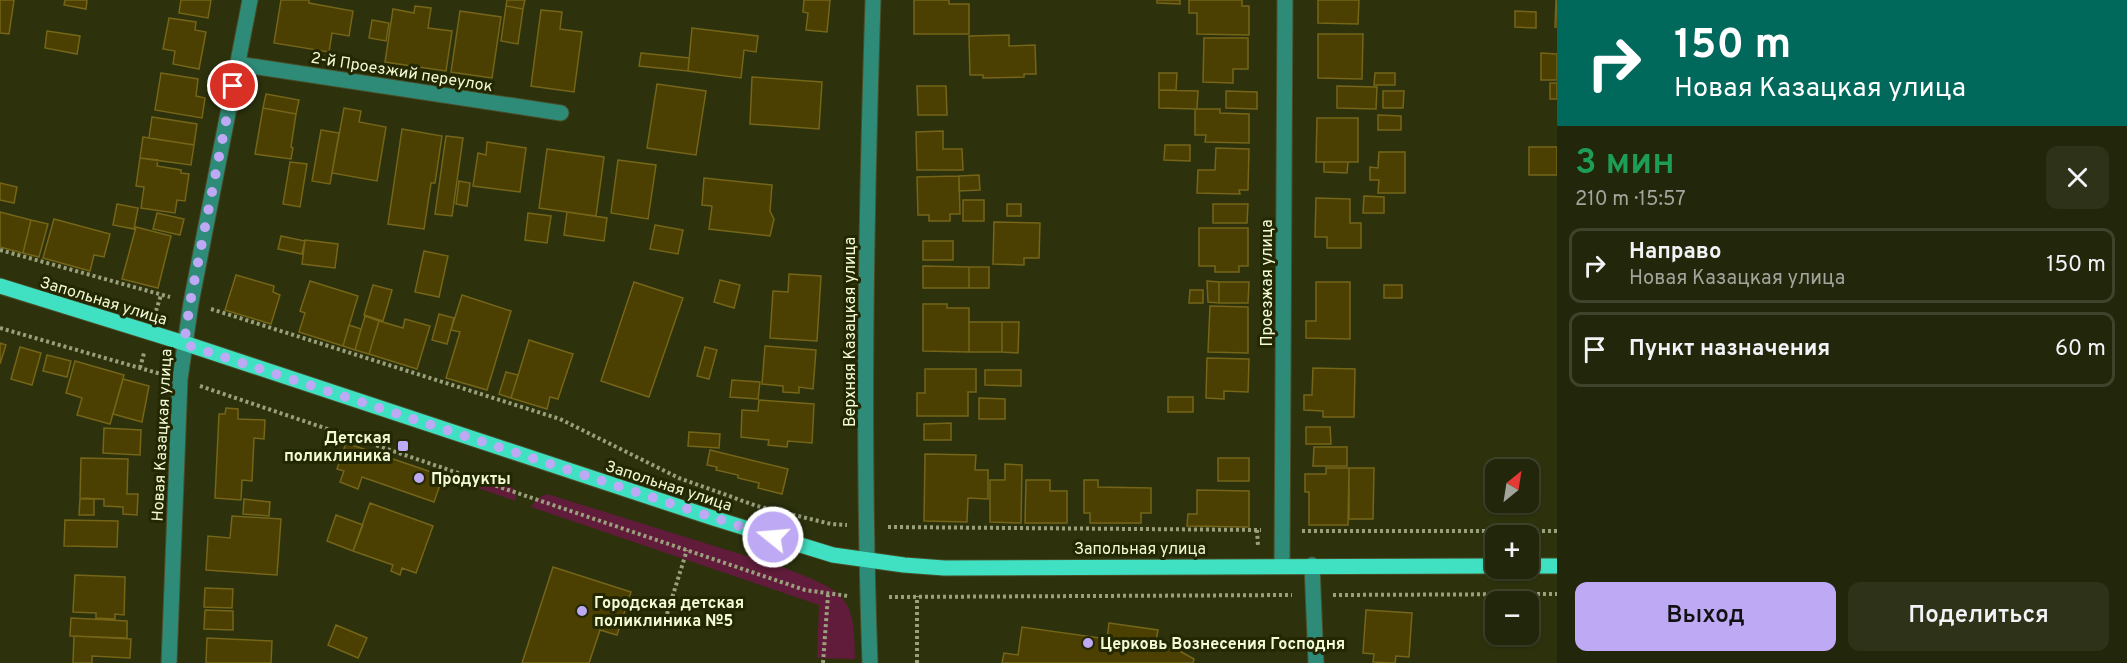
<!DOCTYPE html>
<html lang="ru">
<meta charset="utf-8">
<style>
:root{--surface:#22260a;--page:#2e3218;--text:#f1f3f6;--muted:#a2a59c;--line:#3f432b;--accent:#bea9f4}
body{margin:0;font-family:Overpass,sans-serif;background:var(--page);color:var(--text);height:100vh;display:flex;flex-direction:column;font-size:22px;white-space:nowrap}
*{box-sizing:border-box;margin:0}
p{font-size:20px;color:var(--muted)}
.icon{flex:none;width:33px;height:33px;fill:none;stroke:currentColor;stroke-width:2;stroke-linecap:round;stroke-linejoin:round}
.map{position:relative;flex:1;overflow:hidden}
.side{display:flex;flex-direction:column;background:var(--surface);width:570px}
.side>*{flex:none}
.hud{background:#00695c;color:#fff;overflow:hidden}
.needle{width:39px;rotate:30deg}
.tools{position:absolute;left:1485px;top:459px;display:grid;gap:12px}
.tools a{display:grid;place-items:center;width:54px;height:54px;border-radius:12px;background:var(--surface);box-shadow:0 2px 4px #0004,0 0 0 2px var(--line);font-size:30px}
.pin{position:absolute;display:grid;place-items:center;width:51px;height:51px;color:#fff;margin:-26px;border:3px solid #fff;border-radius:50%;box-shadow:0 2px 6px #0007}
.me{position:absolute;width:66px;margin:-33px;rotate:287deg;stroke-linejoin:round;filter:drop-shadow(0 0 4px #0008)}
.turn{display:flex;align-items:center;gap:21px;height:126px;padding:0 18px;font-size:27px}
.turn .icon{width:78px;height:78px;stroke-width:2.5}
.turn b{display:block;font-size:42px;line-height:51px}
.round{display:grid;place-items:center;flex:none;width:63px;height:63px;border-radius:12px;background:var(--page)}
.summary{display:flex;align-items:center;justify-content:space-between;height:102px;padding:0 18px}
h1{font-size:36px;font-weight:600;line-height:45px;color:#1e9e55}
.primary-button{display:flex;gap:12px;margin-top:auto;padding:12px 18px}
.primary-button a{flex:1;height:69px;border-radius:12px;background:var(--accent);color:#111;font-size:24px;font-weight:600;line-height:69px;text-align:center}
.primary-button a+a{background:var(--page);color:var(--text)}
ul{padding:0;list-style:none}
li{display:flex;align-items:center;gap:18px;height:75px;margin:0 12px 9px;padding:0 6px;border:3px solid var(--line);border-radius:12px}
li div{flex:1}
li b{display:block;font-size:22px}
li em{font-style:normal}
main{display:flex;flex:1;min-height:0}
.map>svg:first-child{display:block}
</style>
<main>
<div class="map">
<svg width="1557" height="663" viewBox="0 0 1557 663">
<rect width="100%" height="100%" fill="#2d320d"/>
<path fill="#621c3b" d="M 477,472 L 506,482 L 516,492 L 516,501 L 460,482 L 466,475 Z
M 547,494 L 785,568 C 843,592 855,592 855,659 L 817,658 L 819,605 L 531,507 L 536,499 Z"/>
<path fill="#4b3f01" stroke="#756519" stroke-width="1.5" d="M 0,0 L 14,0 L 9,34 L 0,33 Z
M 65,0 L 87,0 L 86,9 L 64,5 Z
M 181,0 L 211,0 L 208,18 L 179,13 Z
M 281,0 L 309,0 L 309,3 L 353,11 L 349,36 L 332,33 L 329,52 L 274,43 Z
M 507,0 L 525,0 L 523,9 L 506,6 Z
M 804,0 L 830,0 L 827,32 L 806,30 L 808,13 L 803,12 Z
M 914,0 L 949,0 L 949,4 L 969,4 L 969,34 L 914,34 Z
M 1157,0 L 1180,0 L 1180,4 L 1157,3 Z
M 1189,0 L 1242,0 L 1242,6 L 1249,6 L 1249,35 L 1197,34 L 1197,13 L 1189,13 Z
M 1318,0 L 1359,0 L 1358,24 L 1318,23 Z
M 1556,0 L 1557,0 L 1557,27 L 1555,27 Z
M 415,6 L 431,8 L 428,28 L 452,31 L 446,71 L 385,62 L 393,9 L 414,13 Z
M 506,6 L 523,9 L 518,44 L 501,41 Z
M 541,10 L 562,12 L 560,29 L 582,32 L 574,92 L 531,86 Z
M 460,11 L 501,17 L 492,78 L 451,72 Z
M 1515,11 L 1536,12 L 1536,28 L 1515,27 Z
M 169,18 L 196,22 L 195,30 L 206,32 L 199,69 L 173,64 L 175,51 L 163,49 Z
M 372,20 L 389,23 L 386,41 L 369,38 Z
M 692,28 L 758,36 L 756,52 L 744,50 L 741,78 L 688,71 Z
M 47,31 L 80,36 L 77,54 L 45,48 Z
M 1318,34 L 1363,34 L 1362,79 L 1318,78 Z
M 1009,35 L 1009,46 L 1035,45 L 1036,74 L 1024,74 L 1024,77 L 983,78 L 983,75 L 970,75 L 969,36 Z
M 1204,38 L 1248,38 L 1248,69 L 1233,69 L 1233,83 L 1203,82 Z
M 641,53 L 689,58 L 688,71 L 639,66 Z
M 1541,53 L 1557,54 L 1557,80 L 1541,80 Z
M 161,73 L 198,79 L 196,96 L 205,98 L 202,118 L 155,110 Z
M 1159,73 L 1177,73 L 1176,90 L 1159,90 Z
M 1375,73 L 1395,73 L 1395,85 L 1374,85 Z
M 752,77 L 822,82 L 819,129 L 750,124 Z
M 1550,83 L 1557,83 L 1557,99 L 1550,99 Z
M 657,84 L 706,91 L 696,155 L 647,148 Z
M 917,86 L 946,86 L 947,115 L 918,115 Z
M 1337,86 L 1377,87 L 1376,109 L 1337,108 Z
M 1159,90 L 1198,91 L 1197,109 L 1159,108 Z
M 1226,91 L 1257,92 L 1257,109 L 1226,108 Z
M 1383,91 L 1404,91 L 1403,108 L 1383,108 Z
M 266,94 L 299,100 L 296,114 L 263,108 Z
M 263,108 L 296,114 L 291,147 L 293,148 L 291,159 L 255,154 Z
M 344,108 L 361,111 L 359,122 L 386,127 L 377,181 L 332,173 Z
M 1195,109 L 1220,109 L 1220,113 L 1249,114 L 1249,143 L 1205,142 L 1206,135 L 1195,135 Z
M 1378,115 L 1401,116 L 1401,130 L 1378,130 Z
M 152,117 L 197,124 L 194,145 L 149,138 Z
M 1317,118 L 1358,118 L 1358,162 L 1316,162 Z
M 402,129 L 442,136 L 435,183 L 431,183 L 424,229 L 388,224 Z
M 321,130 L 339,133 L 330,184 L 312,181 Z
M 943,131 L 943,149 L 962,149 L 963,170 L 917,170 L 916,132 Z
M 446,136 L 463,138 L 452,216 L 435,214 Z
M 143,137 L 194,145 L 191,165 L 140,158 Z
M 487,142 L 526,148 L 520,192 L 473,186 L 478,153 L 486,155 Z
M 1165,145 L 1190,145 L 1190,161 L 1164,160 Z
M 1529,147 L 1557,147 L 1557,175 L 1529,175 Z
M 1216,148 L 1249,149 L 1248,190 L 1239,190 L 1240,194 L 1197,193 L 1198,170 L 1215,170 Z
M 547,149 L 604,157 L 596,216 L 539,208 Z
M 1379,152 L 1405,152 L 1405,193 L 1378,193 L 1379,180 L 1370,180 L 1370,167 L 1378,168 Z
M 140,158 L 158,160 L 157,166 L 181,170 L 181,173 L 189,174 L 185,201 L 177,200 L 175,213 L 141,208 L 144,187 L 136,186 Z
M 618,160 L 656,165 L 648,219 L 611,213 Z
M 290,162 L 307,164 L 300,207 L 283,204 Z
M 1324,162 L 1348,162 L 1347,173 L 1324,172 Z
M 979,175 L 980,190 L 959,191 L 959,176 Z
M 959,176 L 960,214 L 950,214 L 950,221 L 929,221 L 929,215 L 918,215 L 917,177 Z
M 704,178 L 772,185 L 770,211 L 774,219 L 770,236 L 709,229 L 712,206 L 702,205 Z
M 459,181 L 470,183 L 467,206 L 456,204 Z
M 0,183 L 17,187 L 14,203 L 0,200 Z
M 1364,196 L 1384,197 L 1384,213 L 1363,213 Z
M 1316,198 L 1350,199 L 1350,223 L 1361,223 L 1361,248 L 1327,248 L 1327,237 L 1315,237 Z
M 963,200 L 984,200 L 984,221 L 963,221 Z
M 117,204 L 138,208 L 134,229 L 113,225 Z
M 1007,204 L 1021,204 L 1021,216 L 1007,216 Z
M 1213,204 L 1248,204 L 1247,223 L 1213,223 Z
M 0,212 L 31,220 L 23,253 L 0,247 Z
M 567,212 L 607,218 L 604,241 L 564,235 Z
M 157,213 L 184,219 L 180,235 L 153,229 Z
M 528,213 L 551,216 L 547,243 L 525,240 Z
M 54,219 L 110,234 L 104,257 L 94,255 L 90,271 L 43,258 Z
M 31,220 L 48,224 L 39,257 L 23,253 Z
M 994,222 L 1040,223 L 1039,258 L 1024,258 L 1024,265 L 993,264 Z
M 655,225 L 683,230 L 678,254 L 650,249 Z
M 136,227 L 171,236 L 158,288 L 122,279 Z
M 1199,228 L 1248,228 L 1248,266 L 1239,266 L 1239,272 L 1215,272 L 1215,266 L 1199,266 Z
M 281,236 L 305,241 L 302,254 L 278,249 Z
M 305,240 L 338,244 L 335,268 L 302,264 Z
M 923,241 L 953,241 L 953,260 L 923,260 Z
M 424,251 L 448,256 L 439,297 L 415,292 Z
M 923,266 L 969,267 L 969,288 L 923,288 Z
M 969,267 L 989,267 L 989,288 L 969,288 Z
M 789,274 L 821,276 L 817,341 L 770,338 L 773,291 L 788,292 Z
M 236,275 L 274,286 L 273,292 L 280,295 L 271,324 L 225,310 Z
M 720,280 L 740,285 L 734,308 L 714,302 Z
M 310,281 L 358,296 L 343,346 L 299,332 L 305,313 L 300,311 Z
M 1207,281 L 1219,282 L 1219,303 L 1208,302 Z
M 634,282 L 683,298 L 649,397 L 601,381 Z
M 1219,282 L 1249,282 L 1248,303 L 1219,303 Z
M 1316,282 L 1350,282 L 1350,339 L 1306,338 L 1306,321 L 1316,321 Z
M 373,285 L 392,290 L 383,321 L 364,315 Z
M 1384,285 L 1402,285 L 1402,298 L 1384,298 Z
M 1190,290 L 1203,290 L 1203,303 L 1189,303 Z
M 462,295 L 511,311 L 487,390 L 446,378 L 460,332 L 451,330 Z
M 923,304 L 947,304 L 947,308 L 969,308 L 969,352 L 923,351 Z
M 1210,306 L 1248,307 L 1248,353 L 1208,352 Z
M 439,314 L 454,318 L 447,344 L 432,340 Z
M 365,316 L 379,321 L 369,354 L 355,350 Z
M 405,319 L 430,326 L 417,369 L 369,354 L 379,321 L 403,328 Z
M 969,322 L 1002,322 L 1002,352 L 969,352 Z
M 1002,322 L 1019,322 L 1018,353 L 1002,352 Z
M 349,325 L 361,329 L 355,350 L 343,346 Z
M 529,340 L 573,354 L 558,399 L 550,397 L 547,409 L 511,398 Z
M 0,343 L 6,345 L 0,364 Z
M 765,346 L 816,350 L 813,389 L 799,387 L 799,393 L 783,392 L 783,386 L 762,384 Z
M 20,347 L 41,353 L 32,385 L 11,379 Z
M 705,347 L 717,350 L 709,379 L 697,376 Z
M 47,355 L 71,361 L 67,377 L 43,371 Z
M 1207,358 L 1249,359 L 1248,392 L 1224,391 L 1224,399 L 1206,398 Z
M 75,361 L 124,375 L 110,424 L 77,415 L 82,398 L 66,393 Z
M 1313,368 L 1355,369 L 1354,417 L 1323,417 L 1323,411 L 1304,410 L 1304,395 L 1312,395 Z
M 925,369 L 976,369 L 976,392 L 968,392 L 968,416 L 917,416 L 917,393 L 925,393 Z
M 985,370 L 1021,370 L 1021,386 L 985,385 Z
M 506,372 L 518,375 L 511,398 L 499,394 Z
M 123,379 L 149,386 L 142,422 L 113,414 Z
M 732,380 L 760,382 L 758,399 L 730,397 Z
M 1168,397 L 1193,397 L 1193,412 L 1168,412 Z
M 979,398 L 1005,399 L 1005,419 L 979,419 Z
M 759,400 L 814,404 L 812,443 L 788,441 L 787,447 L 768,445 L 769,440 L 741,437 L 742,410 L 758,411 Z
M 226,408 L 238,409 L 238,419 L 265,420 L 264,439 L 254,438 L 252,481 L 242,480 L 241,500 L 215,498 L 219,414 L 225,414 Z
M 951,423 L 951,440 L 924,440 L 924,424 Z
M 1306,427 L 1330,427 L 1331,444 L 1306,444 Z
M 104,428 L 141,430 L 140,455 L 103,453 Z
M 689,432 L 720,434 L 719,448 L 688,446 Z
M 346,443 L 443,476 L 434,502 L 362,477 L 358,489 L 340,482 L 344,471 L 337,469 Z
M 1314,447 L 1347,447 L 1347,466 L 1313,466 Z
M 710,450 L 788,469 L 782,494 L 758,488 L 759,483 L 738,478 L 738,475 L 716,470 L 717,467 L 707,465 Z
M 925,454 L 976,455 L 975,470 L 988,470 L 988,499 L 968,498 L 967,522 L 924,521 Z
M 81,458 L 128,459 L 127,494 L 138,494 L 137,515 L 123,514 L 123,507 L 104,506 L 104,499 L 80,498 Z
M 1218,458 L 1249,458 L 1249,481 L 1218,481 Z
M 1005,464 L 1022,465 L 1021,523 L 990,522 L 990,480 L 1005,480 Z
M 1326,468 L 1349,468 L 1348,525 L 1309,525 L 1309,492 L 1305,492 L 1305,474 L 1326,474 Z
M 1349,468 L 1374,468 L 1373,519 L 1349,519 Z
M 1026,480 L 1050,480 L 1050,491 L 1067,491 L 1067,523 L 1025,523 Z
M 1084,480 L 1098,480 L 1098,487 L 1151,488 L 1151,513 L 1141,513 L 1141,523 L 1090,523 L 1090,513 L 1084,513 Z
M 1197,490 L 1249,491 L 1249,527 L 1187,526 L 1188,514 L 1197,514 Z
M 80,499 L 94,499 L 94,515 L 79,515 Z
M 244,499 L 270,502 L 269,516 L 243,514 Z
M 370,503 L 433,526 L 416,573 L 402,568 L 400,575 L 391,571 L 393,565 L 353,551 Z
M 336,515 L 363,525 L 353,551 L 327,541 Z
M 232,516 L 281,519 L 277,575 L 206,570 L 208,536 L 230,538 Z
M 65,520 L 118,521 L 117,547 L 64,546 Z
M 553,567 L 631,592 L 617,635 L 600,630 L 589,663 L 522,663 Z
M 75,575 L 125,577 L 124,615 L 115,614 L 115,619 L 96,618 L 96,613 L 73,612 Z
M 205,588 L 233,589 L 232,608 L 204,607 Z
M 205,610 L 233,611 L 233,630 L 204,629 Z
M 1366,610 L 1412,613 L 1409,657 L 1396,656 L 1395,663 L 1390,663 L 1373,662 L 1374,654 L 1363,653 Z
M 71,618 L 127,621 L 127,638 L 70,636 Z
M 1109,623 L 1158,630 L 1155,646 L 1176,649 L 1194,659 L 1193,663 L 1002,663 L 1004,653 L 1018,655 L 1022,627 L 1107,639 Z
M 336,625 L 367,638 L 358,658 L 328,645 Z
M 74,636 L 131,639 L 130,658 L 92,656 L 92,663 L 73,663 Z
M 207,638 L 272,641 L 271,663 L 206,663 Z"/>
<g fill="none" stroke-linecap="round" stroke-linejoin="round">
<defs>
<path id="minor" d="M 238,64 L 561,113
M 1312,565 L 1316,663
M 1282,566 L 1285,0
M 169,663 L 180,379 L 191,303 L 250,0
M 870,663 C 862,442 866,221 873,0"/>
<path id="major" d="M 0,286 L 184,343 L 713,518 L 833,555 L 904,565 L 944,568 L 1496,566
M 1528,566 L 1557,566"/>
</defs>
<use href="#minor" stroke="#494e29" stroke-width="17"/>
<use href="#major" stroke="#494e29" stroke-width="17"/>
<path stroke="#99a07b" stroke-width="4" stroke-dasharray="3 3" stroke-linecap="butt" d="M 0,250 L 170,297
M 211,309 L 560,419 L 679,478 L 757,506 L 831,524 L 847,525
M 156,311 L 161,295
M 0,328 L 161,374
M 140,368 L 144,353
M 200,386 L 805,590 L 848,596
M 888,527 L 1261,530
M 1257,530 L 1258,546
M 1302,531 L 1557,531
M 1333,595 L 1557,594
M 889,597 L 1292,595
M 667,614 L 687,550
M 823,663 L 828,595
M 917,663 L 917,596"/>
<use href="#minor" stroke="#2e8b78" stroke-width="15"/>
<use href="#major" stroke="#40e1c2" stroke-width="15"/>
</g>
<g fill="none" stroke-linecap="round" stroke-linejoin="round">
<path stroke="#bea9f4" stroke-width="10" stroke-dasharray="0 18" d="M 233,86 L 190,303 L 184,344 L 773,537"/>
</g>
<g fill="#bea9f4" stroke="#232803" stroke-width="2">
<rect x="397" y="440" width="12" height="12" rx="3"/>
<circle cx="419" cy="478" r="6"/>
<circle cx="582" cy="611" r="6"/>
<circle cx="1088" cy="643" r="6"/>
</g>
<g text-anchor="middle" stroke-width="6" stroke-linejoin="round" paint-order="stroke">
<g font-size="16" fill="#f2fad6" stroke="#232803">
<text transform="translate(402 71) rotate(9)" y="6">2-й Проезжий переулок</text>
<text transform="translate(1266 283) rotate(-90)" y="6">Проезжая улица</text>
<text transform="translate(104 300) rotate(17)" y="6">Запольная улица</text>
<text transform="translate(849 332) rotate(-90)" y="6">Верхняя Казацкая улица</text>
<text transform="translate(161 435) rotate(-87)" y="6">Новая Казацкая улица</text>
<text transform="translate(669 485) rotate(18)" y="6">Запольная улица</text>
<text x="1140" y="554">Запольная улица</text>
</g>
<g font-size="16" font-weight="bold" fill="#f2fad6" stroke="#232803" text-anchor="start">
<text x="391" y="443" text-anchor="end">Детская<tspan x="391" dy="18">поликлиника</tspan></text>
<text x="431" y="484">Продукты</text>
<text x="594" y="608">Городская детская<tspan x="594" dy="18">поликлиника №5</tspan></text>
<text x="1100" y="649">Церковь Вознесения Господня</text>
</g>
</g>
</svg>
<div class="tools">
<a><svg class="needle" viewBox="-14 -14 28 28"><path d="M0-13l5 13h-10z" fill="#e53935"/><path d="M0 13l5-13h-10z" fill="#a2a59c"/></svg></a>
<a>+</a>
<a>−</a>
</div>
<div class="pin" style="left:233px;top:86px;background:#d93025"><svg class="icon" aria-label="arrive" viewBox="0 0 24 24"><path d="M6 21V4h12l-3 4 3 4H6"/></svg></div>
<svg class="me" style="left:773px;top:537px" viewBox="-20 -20 40 40"><circle r="17" fill="#bea9f4" stroke="#fff" stroke-width="3"/><path d="M0-11L8 9 0 5-8 9z" fill="#fff"/></svg>
</div>
<section class="side">
<div class="hud">
<div class="turn"><svg class="icon" aria-label="right" viewBox="0 0 24 24"><path d="M7 20v-9h11M14 6l5 5-5 5"/></svg><div><b>150 m</b>Новая Казацкая улица</div></div>
</div>
<div class="summary"><div><h1>3 мин</h1><p>210 m · 15:57</p></div><a class="round"><svg class="icon" aria-label="close" viewBox="0 0 24 24"><path d="M6 6l12 12M18 6L6 18"/></svg></a></div>
<ul>
<li><svg class="icon" aria-label="right" viewBox="0 0 24 24"><path d="M7 20v-9h11M14 6l5 5-5 5"/></svg><div><b>Направо</b><p>Новая Казацкая улица</p></div><em>150 m</em></li>
<li><svg class="icon" aria-label="arrive" viewBox="0 0 24 24"><path d="M6 21V4h12l-3 4 3 4H6"/></svg><div><b>Пункт назначения</b></div><em>60 m</em></li>
</ul>
<div class="primary-button"><a>Выход</a><a>Поделиться</a></div>
</section>
</main>
